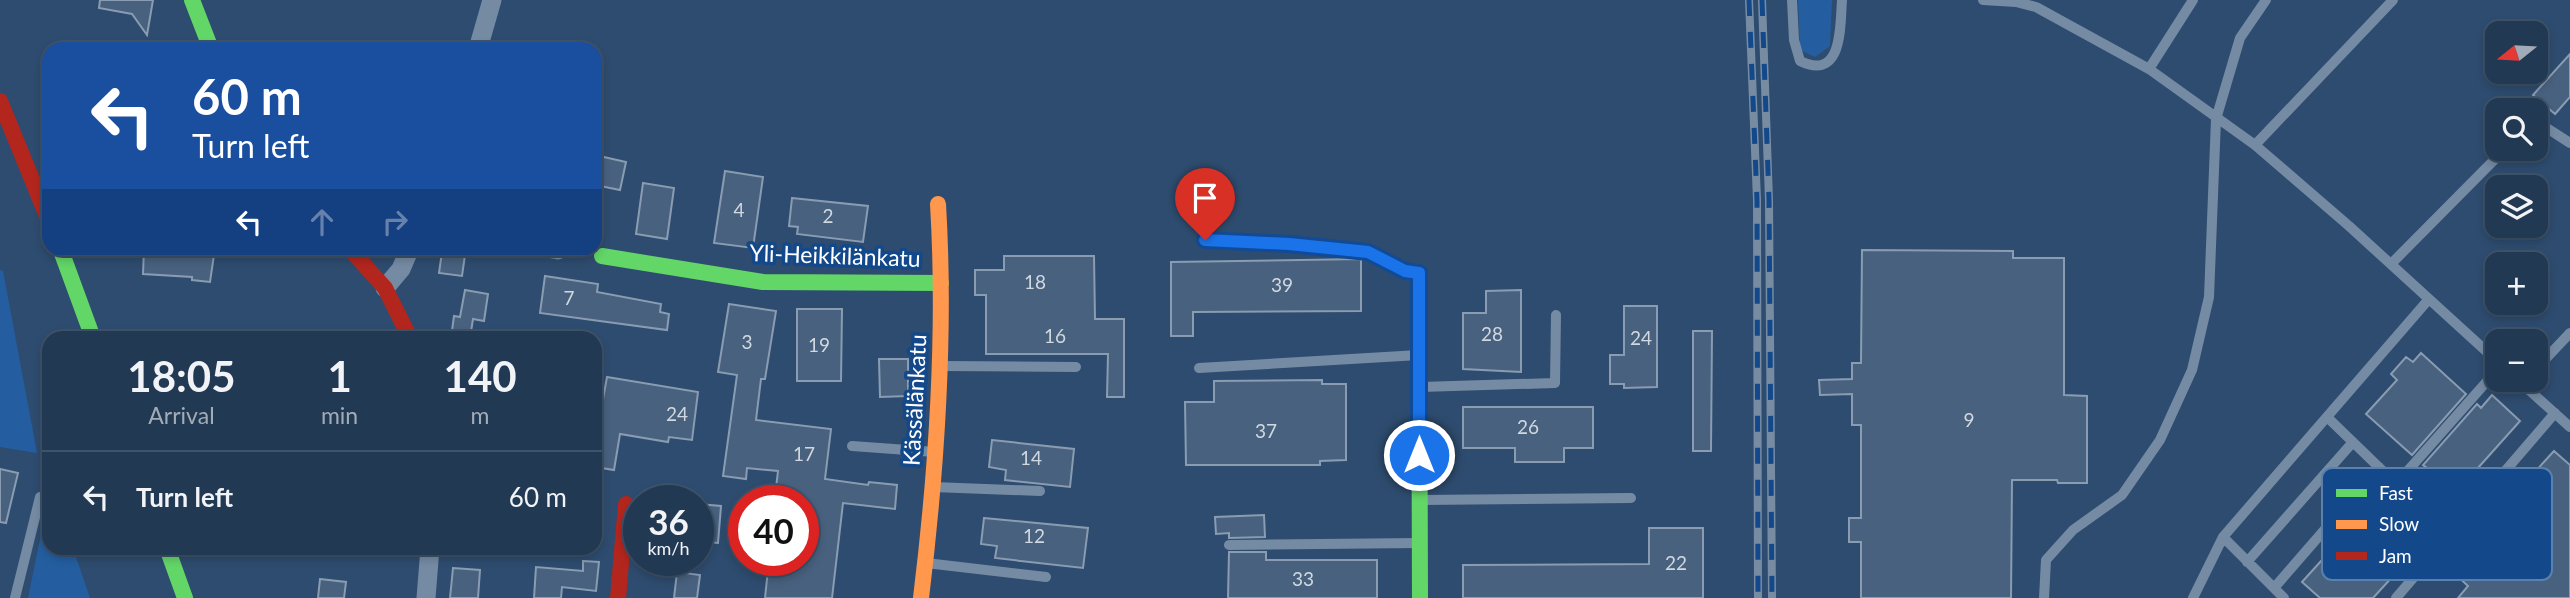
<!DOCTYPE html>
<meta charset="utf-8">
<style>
:root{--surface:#223953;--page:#2e445d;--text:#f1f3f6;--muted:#a2acb8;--line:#3f536a}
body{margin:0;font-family:Lato,sans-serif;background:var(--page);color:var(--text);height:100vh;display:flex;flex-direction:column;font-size:26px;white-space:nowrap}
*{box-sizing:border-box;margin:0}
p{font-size:23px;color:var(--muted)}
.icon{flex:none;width:38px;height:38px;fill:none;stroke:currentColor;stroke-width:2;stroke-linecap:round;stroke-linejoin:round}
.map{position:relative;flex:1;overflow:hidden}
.sheet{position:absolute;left:42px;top:331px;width:560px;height:224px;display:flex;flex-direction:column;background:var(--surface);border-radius:21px;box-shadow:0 4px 10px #0003,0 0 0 2px var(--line)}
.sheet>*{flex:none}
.top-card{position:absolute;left:42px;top:42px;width:560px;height:214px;border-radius:21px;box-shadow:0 4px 10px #0003,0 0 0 2px var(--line);background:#1a4fa0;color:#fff;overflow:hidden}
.needle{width:46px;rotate:252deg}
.fabs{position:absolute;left:2485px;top:21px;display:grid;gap:14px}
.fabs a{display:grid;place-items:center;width:63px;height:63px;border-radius:14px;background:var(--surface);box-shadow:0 4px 10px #0003,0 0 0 2px var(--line);font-size:35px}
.speed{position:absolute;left:623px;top:485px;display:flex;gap:14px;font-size:35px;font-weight:700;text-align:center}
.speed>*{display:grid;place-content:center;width:91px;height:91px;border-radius:50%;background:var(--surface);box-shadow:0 4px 10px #0003,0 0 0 2px var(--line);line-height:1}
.speed small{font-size:18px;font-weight:400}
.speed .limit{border:10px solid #d22;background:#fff;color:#111}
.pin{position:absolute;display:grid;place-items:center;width:60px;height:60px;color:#fff;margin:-72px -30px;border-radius:50% 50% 50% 0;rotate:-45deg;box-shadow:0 0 7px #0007}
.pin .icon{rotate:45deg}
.me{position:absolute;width:77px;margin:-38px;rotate:0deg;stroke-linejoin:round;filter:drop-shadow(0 0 5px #0008)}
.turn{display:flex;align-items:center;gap:24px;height:147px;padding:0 35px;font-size:32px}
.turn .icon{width:91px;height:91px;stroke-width:2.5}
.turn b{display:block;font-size:49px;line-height:60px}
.lanes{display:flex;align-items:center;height:66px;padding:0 35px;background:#0003;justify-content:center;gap:35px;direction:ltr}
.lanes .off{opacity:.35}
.eta{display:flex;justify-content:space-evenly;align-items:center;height:119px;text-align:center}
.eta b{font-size:42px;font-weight:700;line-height:49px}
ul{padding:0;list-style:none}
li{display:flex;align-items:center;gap:21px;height:91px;padding:0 35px;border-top:2px solid var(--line)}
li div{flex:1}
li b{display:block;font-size:26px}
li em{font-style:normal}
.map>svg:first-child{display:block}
</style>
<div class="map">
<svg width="2570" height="598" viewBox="0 0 2570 598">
<rect width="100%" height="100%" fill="#2e4c6f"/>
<path fill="#245ea0" d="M 1798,0 L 1832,0 L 1830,46 L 1815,57 L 1800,50 Z
M 0,270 L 3,271 L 37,453 L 0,447 Z
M 49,495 L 49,548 L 73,548 L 90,598 L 28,598 Z"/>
<path fill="#48617e" stroke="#899cb2" stroke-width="2" d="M 100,0 L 153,0 L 147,35 L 132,14 L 99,8 Z
M 2570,54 L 2570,97 L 2555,114 L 2533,95 Z
M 595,155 L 626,162 L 620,190 L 595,185 Z
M 725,171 L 763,177 L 753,248 L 714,243 Z
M 643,183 L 674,188 L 667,239 L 636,234 Z
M 792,198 L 868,206 L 863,242 L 797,234 L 798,227 L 789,226 Z
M 144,248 L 215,248 L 210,282 L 192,280 L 192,277 L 143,274 Z
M 1862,250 L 2013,251 L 2013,258 L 2064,258 L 2064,395 L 2087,396 L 2087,483 L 2058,483 L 2057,480 L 2012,480 L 2011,598 L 1861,598 L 1861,542 L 1849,542 L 1849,518 L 1861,518 L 1861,425 L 1852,425 L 1852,394 L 1820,395 L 1819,380 L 1852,379 L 1852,363 L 1861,363 Z
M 442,252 L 465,255 L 462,276 L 439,273 Z
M 1004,256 L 1094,256 L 1095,319 L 1124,319 L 1124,397 L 1107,397 L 1108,354 L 986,354 L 986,295 L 975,295 L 975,270 L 1004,270 Z
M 1361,259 L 1361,311 L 1193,312 L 1193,336 L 1171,336 L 1171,262 Z
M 545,276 L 598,284 L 597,292 L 661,304 L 660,312 L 669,314 L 667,330 L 540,313 Z
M 465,290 L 488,294 L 484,321 L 473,319 L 470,338 L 451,338 L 454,316 L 460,317 Z
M 1521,290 L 1521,372 L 1463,369 L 1463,313 L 1486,313 L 1486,291 Z
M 729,304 L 776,311 L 765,379 L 761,379 L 756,420 L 831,429 L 825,479 L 868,485 L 869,482 L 897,485 L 895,509 L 843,503 L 832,598 L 765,598 L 769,560 L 803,560 L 803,499 L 775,496 L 778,471 L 747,468 L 746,479 L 723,476 L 737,375 L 718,372 Z
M 1624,306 L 1657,306 L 1657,387 L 1624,388 L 1624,384 L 1610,384 L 1610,355 L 1624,355 Z
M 797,309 L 842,309 L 841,381 L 797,381 Z
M 1693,331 L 1712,331 L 1711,451 L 1693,451 Z
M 2421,353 L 2466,394 L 2412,455 L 2366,414 L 2397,380 L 2391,374 L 2406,357 L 2413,362 Z
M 879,359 L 908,359 L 908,396 L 880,397 Z
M 607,377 L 698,392 L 692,440 L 669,437 L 668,442 L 620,434 L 614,470 L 595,467 L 595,444 Z
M 1322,380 L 1322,384 L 1346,384 L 1346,460 L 1320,461 L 1320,465 L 1186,465 L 1185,402 L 1214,402 L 1214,381 Z
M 2492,395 L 2520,421 L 2443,507 L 2415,482 L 2427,468 L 2423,465 L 2477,404 L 2481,408 Z
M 1463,407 L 1593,407 L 1593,448 L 1564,448 L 1564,462 L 1515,462 L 1515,448 L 1463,448 Z
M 992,440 L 1074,449 L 1070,487 L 1005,480 L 1006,470 L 989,467 Z
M 2554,451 L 2570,465 L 2570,598 L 2458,598 L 2468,586 L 2448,567 Z
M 0,469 L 18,473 L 6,523 L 0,522 Z
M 2380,496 L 2427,539 L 2373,598 L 2320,598 L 2302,582 Z
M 698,504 L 721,506 L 718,543 L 698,541 Z
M 1264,515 L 1265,537 L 1229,538 L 1229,533 L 1216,534 L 1215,517 Z
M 984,518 L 1088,528 L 1083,568 L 995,558 L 997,546 L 981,544 Z
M 1649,528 L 1703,528 L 1703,598 L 1463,598 L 1463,565 L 1649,564 Z
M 1229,552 L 1266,552 L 1266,560 L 1377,560 L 1377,598 L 1228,598 Z
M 583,561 L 599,562 L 596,591 L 562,587 L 561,598 L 534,598 L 536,567 L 583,571 Z
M 453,568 L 480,570 L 478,598 L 450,598 Z
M 677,572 L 700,575 L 697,598 L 674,598 Z
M 320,579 L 346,582 L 344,598 L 318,598 Z"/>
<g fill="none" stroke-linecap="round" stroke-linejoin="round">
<path stroke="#758ba4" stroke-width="10" d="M 1792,0 L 1794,40 L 1800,61 C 1843,82 1840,26 1842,0
M 1983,0 L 2016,2 L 2036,7 L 2149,69 L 2193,0
M 2149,69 L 2255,145 L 2349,226 L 2497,361
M 2536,121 L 2570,143
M 2255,145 L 2393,0
M 1205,240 L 1289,244 L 1368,252 L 1405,271 L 1418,273
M 2391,264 L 2505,149
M 943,366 L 1076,367
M 1199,368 L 1419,355
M 2536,369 L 2570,333
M 2518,380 L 2570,427
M 1420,387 L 1555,383 L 1556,315
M 2327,417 L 2450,536
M 852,446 L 935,452
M 2396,484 L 2497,370
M 933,487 L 1040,491
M 1420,500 L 1631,498
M 2223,537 L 2429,299
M 1229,545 L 1419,543
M 2247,562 L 2353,442
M 926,563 L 1046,577
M 2274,588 L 2379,467
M 15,598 L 40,497
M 2044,598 L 2046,560 L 2073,530 L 2122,495 L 2160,440 L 2192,370 L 2209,297 L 2216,119 L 2240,38 L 2266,0
M 2193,598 L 2223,537 L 2284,598
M 2396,598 L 2555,413"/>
<path stroke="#758ba4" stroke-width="19" d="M 478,49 L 492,0
M 547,248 L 558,250
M 385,288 L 401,269 L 410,248
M 426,598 L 430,548"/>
<path stroke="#63d668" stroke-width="16" d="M 192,0 L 211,49
M 60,248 L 93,338
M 602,256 L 763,282 L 941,283
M 1419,273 L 1420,598
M 167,548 L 185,598"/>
<path stroke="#ff974d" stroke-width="16" d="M 921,598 C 937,467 946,336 938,204"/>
<path stroke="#b3261e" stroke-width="16" d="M 0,101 L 49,221
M 349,248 L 385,288 L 410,338
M 618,598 L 626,504"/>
<defs>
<path id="rail" d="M 1749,0 L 1757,200 L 1758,598
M 1762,0 L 1769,200 L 1772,598"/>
</defs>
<use href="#rail" stroke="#778ca3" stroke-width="8"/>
<use href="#rail" stroke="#13498a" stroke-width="5" stroke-dasharray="16" stroke-linecap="butt"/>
</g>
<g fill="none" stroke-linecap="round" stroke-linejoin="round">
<defs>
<path id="route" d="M 1205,240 L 1289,244 L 1368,252 L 1405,271 L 1419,273 L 1419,455"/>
</defs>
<use href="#route" stroke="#114b97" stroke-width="18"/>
<use href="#route" stroke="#1a73e8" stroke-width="12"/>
</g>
<g text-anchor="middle" stroke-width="7" stroke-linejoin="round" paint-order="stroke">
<g font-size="19" fill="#d1d8df">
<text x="739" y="217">4</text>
<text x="828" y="223">2</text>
<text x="1035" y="289">18</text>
<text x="1282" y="292">39</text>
<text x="569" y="305">7</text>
<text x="1492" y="341">28</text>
<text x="1055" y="343">16</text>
<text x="1641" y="345">24</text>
<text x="747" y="349">3</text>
<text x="819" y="352">19</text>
<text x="677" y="421">24</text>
<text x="1969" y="427">9</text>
<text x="1528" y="434">26</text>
<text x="1266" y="438">37</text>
<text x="804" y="461">17</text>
<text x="1031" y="465">14</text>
<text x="1034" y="543">12</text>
<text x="1676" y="570">22</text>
<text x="1303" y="586">33</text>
</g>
<g font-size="23" fill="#fff" stroke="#13498a">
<text transform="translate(835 256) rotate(2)" y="8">Yli-Heikkilänkatu</text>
<text transform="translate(915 400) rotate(-87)" y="8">Kässälänkatu</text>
</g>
</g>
<rect x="2322" y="468" width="230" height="112" rx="10" fill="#13498a" stroke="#5a80ad" stroke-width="2"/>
<rect x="2336" y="489" width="31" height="8" fill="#63d668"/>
<rect x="2336" y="520" width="31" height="9" fill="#ff974d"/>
<rect x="2336" y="552" width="31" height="8" fill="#b3261e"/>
<g font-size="19" fill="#fff">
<text x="2379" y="500">Fast</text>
<text x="2379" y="531">Slow</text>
<text x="2379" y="563">Jam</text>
</g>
</svg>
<div class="fabs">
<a><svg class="needle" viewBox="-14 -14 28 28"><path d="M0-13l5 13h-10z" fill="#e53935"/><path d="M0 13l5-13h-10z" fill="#a2acb8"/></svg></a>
<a><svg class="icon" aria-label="search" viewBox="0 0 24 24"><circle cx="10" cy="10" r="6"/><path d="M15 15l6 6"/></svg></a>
<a><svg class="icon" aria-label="layers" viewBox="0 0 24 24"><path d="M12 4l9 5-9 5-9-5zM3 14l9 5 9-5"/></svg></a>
<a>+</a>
<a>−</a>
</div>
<div class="speed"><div>36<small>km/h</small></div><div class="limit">40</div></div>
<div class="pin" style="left:1205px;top:240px;background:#d93025"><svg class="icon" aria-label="arrive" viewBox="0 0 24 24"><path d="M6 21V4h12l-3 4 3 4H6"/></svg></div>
<svg class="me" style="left:1419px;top:455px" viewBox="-20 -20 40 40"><circle r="17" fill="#1a73e8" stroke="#fff" stroke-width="3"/><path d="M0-11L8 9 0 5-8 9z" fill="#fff"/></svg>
<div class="top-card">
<div class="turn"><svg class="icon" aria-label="left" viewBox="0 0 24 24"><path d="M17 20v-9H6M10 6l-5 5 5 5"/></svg><div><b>60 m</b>Turn left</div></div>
<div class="lanes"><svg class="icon" aria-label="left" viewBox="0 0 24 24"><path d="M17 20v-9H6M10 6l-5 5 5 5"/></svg><svg class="icon off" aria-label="ahead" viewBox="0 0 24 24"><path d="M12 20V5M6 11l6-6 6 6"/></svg><svg class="icon off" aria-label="right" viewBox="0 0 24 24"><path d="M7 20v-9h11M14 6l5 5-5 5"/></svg></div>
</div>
<section class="sheet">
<div class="eta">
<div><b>18:05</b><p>Arrival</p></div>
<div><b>1</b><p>min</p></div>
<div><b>140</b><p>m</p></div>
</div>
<ul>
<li><svg class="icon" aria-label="left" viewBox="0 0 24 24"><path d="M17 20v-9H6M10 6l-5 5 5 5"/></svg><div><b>Turn left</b></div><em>60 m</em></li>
</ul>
</section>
</div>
